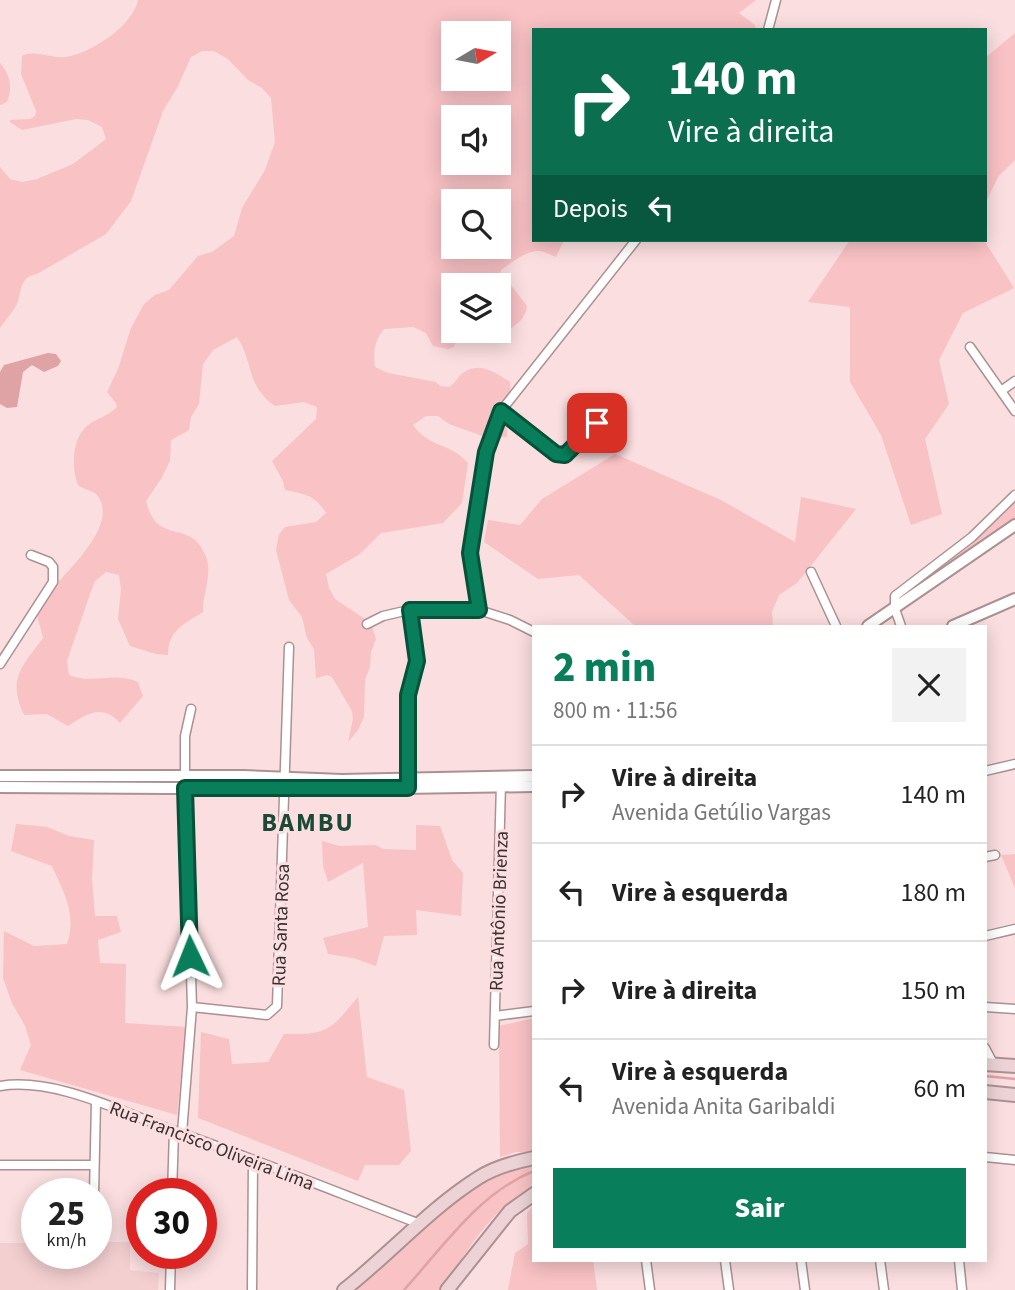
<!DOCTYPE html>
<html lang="pt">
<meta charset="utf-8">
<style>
:root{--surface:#fff;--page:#f2f2f2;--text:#222;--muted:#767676;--line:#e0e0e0;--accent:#087e5b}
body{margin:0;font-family:"Source Sans 3",sans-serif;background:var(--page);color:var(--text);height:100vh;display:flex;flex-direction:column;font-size:26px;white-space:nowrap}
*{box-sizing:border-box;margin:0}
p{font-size:23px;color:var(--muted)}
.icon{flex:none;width:38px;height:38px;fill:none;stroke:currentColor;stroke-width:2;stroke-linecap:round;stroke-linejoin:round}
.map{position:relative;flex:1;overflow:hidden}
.sheet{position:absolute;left:532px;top:625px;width:455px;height:637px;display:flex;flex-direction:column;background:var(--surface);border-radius:0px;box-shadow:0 4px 18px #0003}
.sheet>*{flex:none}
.top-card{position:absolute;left:532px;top:28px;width:455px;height:214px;border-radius:0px;box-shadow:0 4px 18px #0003;background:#0b6e4f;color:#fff;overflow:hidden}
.needle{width:46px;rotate:80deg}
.controls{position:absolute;left:441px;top:21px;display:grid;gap:14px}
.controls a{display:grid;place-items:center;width:70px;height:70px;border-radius:0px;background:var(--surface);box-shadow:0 4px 18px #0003;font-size:35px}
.speed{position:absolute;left:21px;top:1178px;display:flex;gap:14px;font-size:35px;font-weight:700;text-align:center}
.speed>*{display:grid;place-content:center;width:91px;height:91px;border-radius:50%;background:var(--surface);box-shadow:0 4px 18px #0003;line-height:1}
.speed small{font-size:18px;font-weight:400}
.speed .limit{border:10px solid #d22;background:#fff;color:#111}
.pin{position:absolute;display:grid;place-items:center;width:60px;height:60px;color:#fff;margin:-30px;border-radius:14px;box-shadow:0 4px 10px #0006}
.me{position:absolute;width:77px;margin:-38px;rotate:358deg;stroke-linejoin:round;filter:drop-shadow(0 0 5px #0008)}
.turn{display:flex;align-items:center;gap:24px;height:147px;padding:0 21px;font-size:32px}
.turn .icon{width:91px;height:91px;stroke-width:2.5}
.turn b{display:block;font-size:49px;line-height:60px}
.then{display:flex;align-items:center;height:66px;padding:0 21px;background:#0003;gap:14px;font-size:26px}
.round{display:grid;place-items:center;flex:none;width:74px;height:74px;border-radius:0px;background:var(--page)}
.headline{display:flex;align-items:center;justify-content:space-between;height:119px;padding:0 21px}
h1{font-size:42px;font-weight:800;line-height:52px;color:var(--accent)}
.primary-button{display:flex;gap:14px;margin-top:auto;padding:14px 21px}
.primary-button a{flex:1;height:80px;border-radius:0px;background:var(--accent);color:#fff;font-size:28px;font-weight:800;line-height:80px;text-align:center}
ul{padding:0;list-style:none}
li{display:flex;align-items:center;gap:21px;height:98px;padding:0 21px;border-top:2px solid var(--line)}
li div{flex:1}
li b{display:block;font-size:26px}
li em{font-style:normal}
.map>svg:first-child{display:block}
</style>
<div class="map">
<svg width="1015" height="1290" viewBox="0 0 1015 1290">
<rect width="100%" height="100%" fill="#fbdedf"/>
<path fill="#f4cfd0" d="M 96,1242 L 130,1242 L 130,1270 L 159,1273 L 158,1290 L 0,1290 L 0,1243 L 37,1243 L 37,1253 L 96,1253 Z"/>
<path fill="#f9c2c5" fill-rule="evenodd" d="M 138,0 L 756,0 L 739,13 L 755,25 L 756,30 L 534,30 L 534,240 L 564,240 L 556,257 C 550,255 545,251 539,251 C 525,251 511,263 501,270 L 500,276 L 510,284 L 527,306 C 525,319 519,322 509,330 C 503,334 500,338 494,342 L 489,338 L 487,331 L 499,331 L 499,285 L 453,285 L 453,331 L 459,331 L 454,347 L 448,349 L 433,346 L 426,333 L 413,327 L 384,329 C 374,342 373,351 375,367 L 388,373 L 436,382 L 440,386 L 449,387 C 456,383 459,374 466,371 C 482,362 497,374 510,382 C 512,393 505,402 505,413 C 504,421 508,429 507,437 L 488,438 L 449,424 L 438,416 L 426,416 L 413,425 C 430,449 450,442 468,463 L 462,503 L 443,523 L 381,533 L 360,554 L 326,574 L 329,588 L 335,599 L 371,623 L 376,639 L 371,652 L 370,667 L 365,680 L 364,717 L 358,730 L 348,742 L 353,719 L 352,711 L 332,677 L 327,675 L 316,678 L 314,649 L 307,638 L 302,617 L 289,600 L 276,550 L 279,534 L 285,527 L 316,522 L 326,513 C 315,495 305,494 285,490 L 283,481 L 272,461 L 316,419 L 317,407 L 304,402 L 275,406 C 245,384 255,365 237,337 L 213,350 L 203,364 L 199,404 L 191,417 L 189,430 L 171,440 L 170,461 L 161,479 L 146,501 C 158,549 191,516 206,557 C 213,575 202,594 203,612 C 184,624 168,630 168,655 L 156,654 L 130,646 L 118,619 L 121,589 L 119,575 L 106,572 L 95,581 L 90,594 L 67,661 L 69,675 C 92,685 113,671 138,682 L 143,696 L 120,723 C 103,703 86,714 68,726 L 47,714 L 24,715 C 7,678 22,667 43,638 C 41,625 35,618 37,605 C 54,583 123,527 97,495 C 92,490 84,490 78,485 C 71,468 72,437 88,425 C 98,418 108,416 117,407 L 116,403 L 107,392 L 118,369 L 131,328 L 144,304 L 155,295 L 169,290 L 198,256 L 212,252 L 234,236 L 242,208 L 265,170 L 275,142 L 271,98 L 262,88 L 248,80 L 228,59 L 214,51 L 202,51 L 191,57 L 178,86 L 163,111 L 131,201 L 106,234 L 37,274 C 19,277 22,291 17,304 C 13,312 5,320 0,328 L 0,167 L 10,179 L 22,182 L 37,179 L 73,164 L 106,139 L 102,127 L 88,120 L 76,119 L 22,130 L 10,122 L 10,120 L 30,119 L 35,116 L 36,111 L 21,74 L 22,56 C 35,49 52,59 66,57 C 91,53 133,26 138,0 ZM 453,33 L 499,33 L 499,79 L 453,79 ZM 453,117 L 499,117 L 499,163 L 453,163 ZM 453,201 L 499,201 L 499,247 L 453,247 Z
M 1015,33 L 1015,160 L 998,177 L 985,204 L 985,58 Z
M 0,63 C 10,75 13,86 7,102 L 0,105 Z
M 850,240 L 984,240 L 1014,288 L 963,313 L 939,360 L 949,404 L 925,439 L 942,514 L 911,525 L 881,435 L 850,382 L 850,307 L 808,302 Z
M 615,454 L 721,500 L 795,542 L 801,497 L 856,509 L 797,583 L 779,595 L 772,612 L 773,626 L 635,626 L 579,575 L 538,579 L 484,542 L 488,520 L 520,525 L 542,499 Z
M 1015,501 L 1015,520 L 899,599 L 900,595 L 974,540 Z
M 16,824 L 47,827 L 69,836 L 94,840 L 92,878 L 95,916 L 117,916 L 121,932 L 98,940 L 100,963 L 126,964 L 125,1023 L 186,1027 L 177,1115 L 20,1070 L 31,1045 L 25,1026 L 12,1003 L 3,978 L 4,931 L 34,946 L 67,944 C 77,914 64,893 52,866 L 11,851 Z
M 416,825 L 440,826 L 452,860 L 463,873 L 461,916 L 416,910 L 417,935 L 384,936 L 376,966 L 353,958 L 328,954 L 323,938 L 368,927 L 363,863 L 328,882 L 323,866 L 322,841 L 339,846 L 376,845 L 383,849 L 416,850 Z
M 1015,854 L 1015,888 L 1001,855 Z
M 358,997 L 367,1077 L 404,1090 L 411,1151 L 399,1165 L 365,1165 L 358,1181 L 198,1118 L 201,1032 L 229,1039 L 232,1064 L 268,1062 L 284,1034 C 329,1035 330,1030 358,997 Z
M 534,1018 L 534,1152 L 516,1152 L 500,1157 L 499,1026 Z
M 534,1162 L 534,1186 C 491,1207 467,1252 441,1290 L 352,1290 L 448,1206 L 480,1183 L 496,1173 Z
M 534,1205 L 534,1260 L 593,1260 L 597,1290 L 508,1290 L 515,1253 L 528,1244 L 527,1213 Z"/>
<path fill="#dfa2a5" d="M 48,353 L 56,354 L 61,361 L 58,366 L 44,372 L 32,365 L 23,372 L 17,407 L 7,408 L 0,404 L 0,372 L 4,365 Z"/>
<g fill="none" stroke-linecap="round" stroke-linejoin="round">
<path stroke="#dfa2a5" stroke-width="2.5" d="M 985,1076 L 1015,1079
M 404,1290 C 442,1248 480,1192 534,1171"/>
<defs>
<path id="minor" d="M 768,30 L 776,0
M 970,347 L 1015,411
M 1001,391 L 1015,381
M 501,411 L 556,454 L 565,455 L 597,423
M 811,572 L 836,626
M 409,610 L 417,661 L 408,695 L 410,781
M 479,610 L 470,553 L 486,452 L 501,411 L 636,240
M 367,624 L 383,616 L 409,610 L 479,610 L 510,620 L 534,632
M 901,626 L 895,609 L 895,596 L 972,537 L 1015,495
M 0,664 L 53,582 L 53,567 L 49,562 L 31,555
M 985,771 L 1015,764
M 985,857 L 995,855
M 985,936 L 1015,929
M 192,1007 L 267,1015 L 277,1006 L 289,647
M 985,1007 L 1015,1009
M 495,1016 L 534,1011
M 494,1045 L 501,783
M 985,1048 L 994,1065
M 0,1086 C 56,1077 123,1113 175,1131 C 257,1160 339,1193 420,1224
M 182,1133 L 192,1007 L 185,776 L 185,736 L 191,709
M 985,1157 L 1015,1160
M 0,1165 L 94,1165
M 94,1194 L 96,1101
M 172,1194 L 174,1131
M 646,1260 L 650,1290
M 725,1260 L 729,1290
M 801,1260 L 805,1290
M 880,1260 L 884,1290
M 959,1260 L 962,1290
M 170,1290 L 171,1253
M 252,1290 L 253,1160"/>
<path id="tertiary" d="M 868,626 L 1015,525
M 953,626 L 1015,599
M 0,776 L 243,776 L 342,780 L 534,776
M 0,787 L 341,789 L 534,786"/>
<path id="secondary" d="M 985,1064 L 1015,1066
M 985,1092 L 1015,1095
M 344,1290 C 390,1254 429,1209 478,1178 C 495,1167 514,1162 534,1158
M 447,1290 L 510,1211 L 534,1194"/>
</defs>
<use href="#minor" stroke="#ad9192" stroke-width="11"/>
<use href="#tertiary" stroke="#ad9192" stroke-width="14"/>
<use href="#secondary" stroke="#ad9192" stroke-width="16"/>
<use href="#minor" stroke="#fff" stroke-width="8"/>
<use href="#tertiary" stroke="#fff" stroke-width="10"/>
<use href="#secondary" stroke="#edd3d5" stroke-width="12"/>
</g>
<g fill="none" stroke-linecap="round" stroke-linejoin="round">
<defs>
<path id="route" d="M 190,956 L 185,788 L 408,788 L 408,695 L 417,661 L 410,610 L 479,610 L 470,553 L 486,452 L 501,411 L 556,454 L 565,455 L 597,423"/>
</defs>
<use href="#route" stroke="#05523b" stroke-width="18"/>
<use href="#route" stroke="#087e5b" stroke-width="12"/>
</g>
<g text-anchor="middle" stroke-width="6" stroke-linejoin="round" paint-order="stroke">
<g font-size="19" fill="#3b3030" stroke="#fbdedf">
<text transform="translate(498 911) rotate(-88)" y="7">Rua Antônio Brienza</text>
<text transform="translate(280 925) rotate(-88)" y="7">Rua Santa Rosa</text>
<text transform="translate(212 1145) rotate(21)" y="7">Rua Francisco Oliveira Lima</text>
</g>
<g font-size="26" font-weight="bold" letter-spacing="2" fill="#1a4937" stroke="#fbdedf">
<text x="308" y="831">BAMBU</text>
</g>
</g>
</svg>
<div class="controls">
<a><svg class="needle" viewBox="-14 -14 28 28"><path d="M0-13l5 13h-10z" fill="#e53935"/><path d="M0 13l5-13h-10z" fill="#767676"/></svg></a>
<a><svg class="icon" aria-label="sound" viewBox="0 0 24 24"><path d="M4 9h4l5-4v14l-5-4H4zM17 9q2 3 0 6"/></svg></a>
<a><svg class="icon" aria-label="search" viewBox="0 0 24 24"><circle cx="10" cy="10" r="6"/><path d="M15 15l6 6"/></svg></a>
<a><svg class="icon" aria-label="layers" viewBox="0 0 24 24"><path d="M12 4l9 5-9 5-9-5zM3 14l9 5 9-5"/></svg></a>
</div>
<div class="speed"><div>25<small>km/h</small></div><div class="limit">30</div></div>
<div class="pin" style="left:597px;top:423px;background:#d93025"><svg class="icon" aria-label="arrive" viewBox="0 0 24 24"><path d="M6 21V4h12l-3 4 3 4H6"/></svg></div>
<svg class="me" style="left:190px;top:956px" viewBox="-20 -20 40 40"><path d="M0-17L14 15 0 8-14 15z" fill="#087e5b" stroke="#fff" stroke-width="4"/></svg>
<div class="top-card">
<div class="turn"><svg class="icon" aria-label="right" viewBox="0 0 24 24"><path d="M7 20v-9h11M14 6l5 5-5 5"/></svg><div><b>140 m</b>Vire à direita</div></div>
<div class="then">Depois<svg class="icon" aria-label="left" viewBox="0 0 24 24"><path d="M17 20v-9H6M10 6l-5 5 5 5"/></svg></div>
</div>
<section class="sheet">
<div class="headline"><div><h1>2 min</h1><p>800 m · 11:56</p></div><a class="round"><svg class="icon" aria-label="close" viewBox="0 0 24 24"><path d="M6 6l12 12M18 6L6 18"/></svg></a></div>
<ul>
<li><svg class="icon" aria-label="right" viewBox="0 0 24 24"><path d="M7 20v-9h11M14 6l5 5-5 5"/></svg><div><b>Vire à direita</b><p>Avenida Getúlio Vargas</p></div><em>140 m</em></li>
<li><svg class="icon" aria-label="left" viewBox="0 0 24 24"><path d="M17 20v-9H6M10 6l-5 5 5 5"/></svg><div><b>Vire à esquerda</b></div><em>180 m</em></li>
<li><svg class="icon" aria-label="right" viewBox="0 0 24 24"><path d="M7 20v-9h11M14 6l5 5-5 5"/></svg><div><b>Vire à direita</b></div><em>150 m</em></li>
<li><svg class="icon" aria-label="left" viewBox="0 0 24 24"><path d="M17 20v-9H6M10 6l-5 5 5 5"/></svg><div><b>Vire à esquerda</b><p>Avenida Anita Garibaldi</p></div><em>60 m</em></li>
</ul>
<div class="primary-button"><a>Sair</a></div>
</section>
</div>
